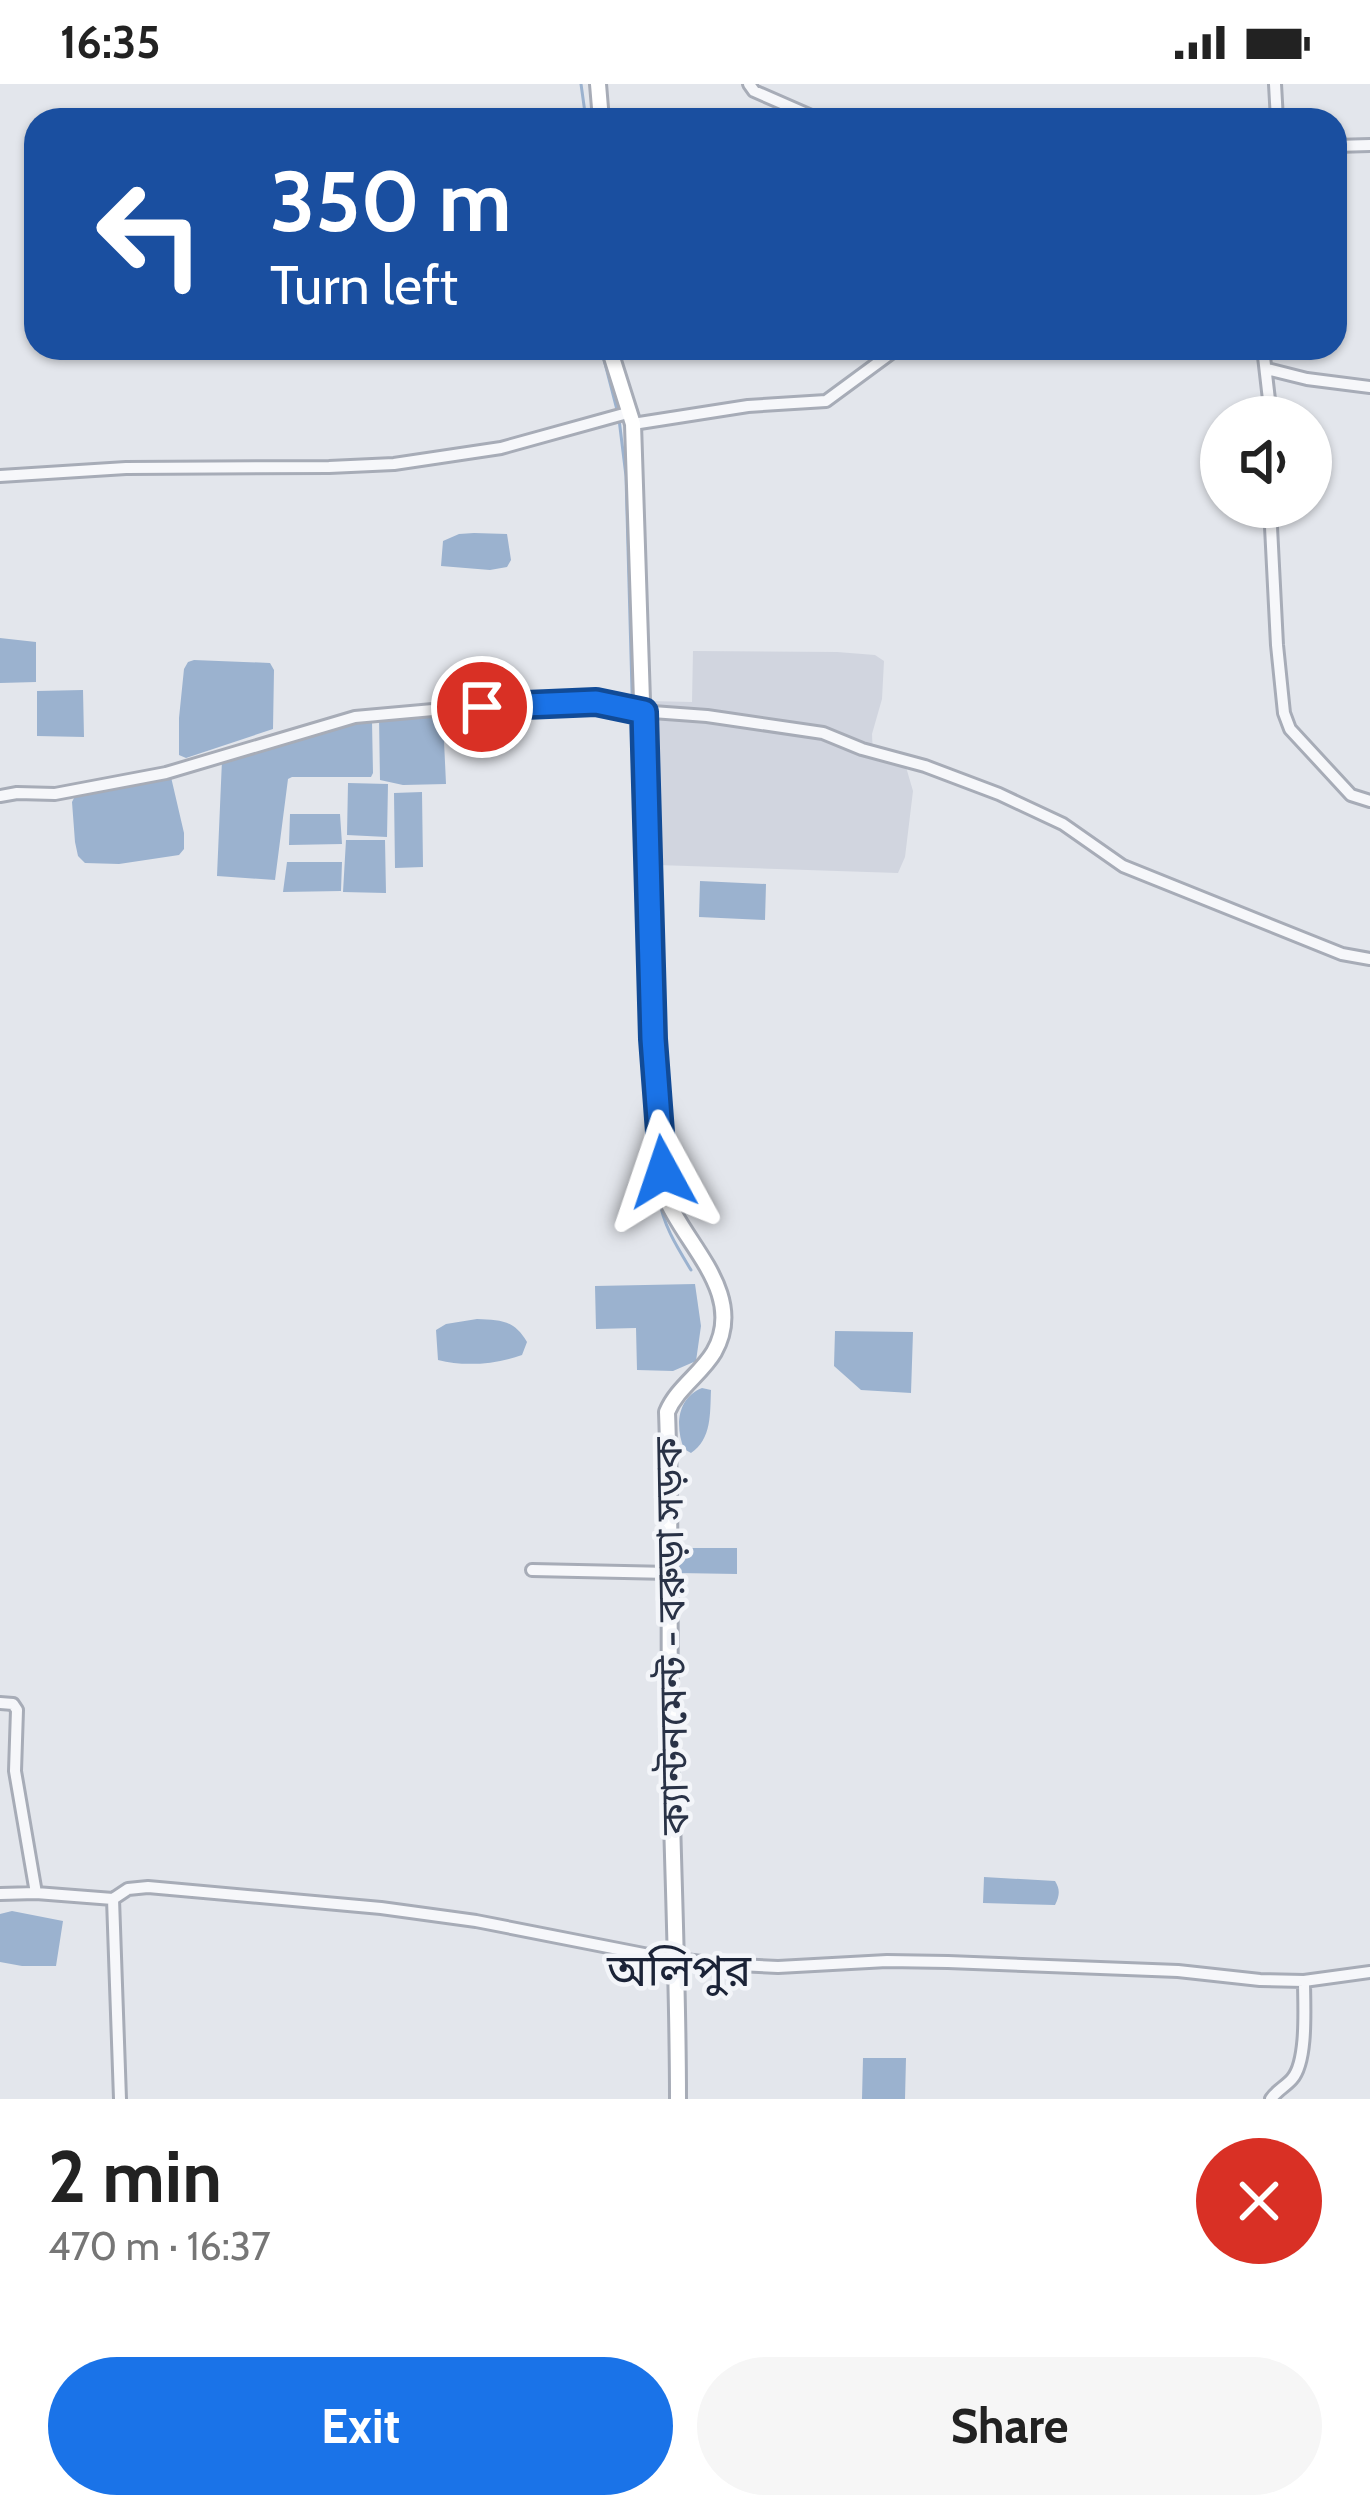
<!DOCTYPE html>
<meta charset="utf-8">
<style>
:root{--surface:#fff;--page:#f6f6f6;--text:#222;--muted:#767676;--accent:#1a73e8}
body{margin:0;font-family:Cabin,"Noto Sans Bengali",sans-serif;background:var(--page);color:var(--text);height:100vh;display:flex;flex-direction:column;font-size:45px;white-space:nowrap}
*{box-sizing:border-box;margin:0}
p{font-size:39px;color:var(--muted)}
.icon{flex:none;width:66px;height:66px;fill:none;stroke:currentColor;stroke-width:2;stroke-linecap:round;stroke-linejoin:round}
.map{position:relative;height:2015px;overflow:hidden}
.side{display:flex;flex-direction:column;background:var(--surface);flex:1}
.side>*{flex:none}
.hud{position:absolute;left:24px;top:24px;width:1323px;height:252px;border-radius:36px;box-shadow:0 3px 9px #0004;background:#1a4fa0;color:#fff;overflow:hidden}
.fabs{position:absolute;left:1200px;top:312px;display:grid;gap:24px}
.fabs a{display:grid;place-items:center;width:132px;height:132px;border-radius:50%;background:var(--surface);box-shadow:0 3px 9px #0004;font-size:60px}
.pin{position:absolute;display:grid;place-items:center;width:102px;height:102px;color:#fff;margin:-51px;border:6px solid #fff;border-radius:50%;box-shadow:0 3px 12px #0007}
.me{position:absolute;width:132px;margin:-66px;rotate:355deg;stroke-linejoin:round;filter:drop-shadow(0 0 9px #0008)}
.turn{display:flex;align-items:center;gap:42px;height:252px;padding:0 48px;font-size:54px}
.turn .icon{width:156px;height:156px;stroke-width:2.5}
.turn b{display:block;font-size:84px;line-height:102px}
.round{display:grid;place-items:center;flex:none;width:126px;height:126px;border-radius:63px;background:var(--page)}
.summary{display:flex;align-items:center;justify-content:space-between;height:204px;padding:0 48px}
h1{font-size:72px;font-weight:700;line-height:90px}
.button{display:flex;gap:24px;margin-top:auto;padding:24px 48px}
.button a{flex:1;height:138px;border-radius:72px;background:var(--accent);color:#fff;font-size:48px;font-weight:700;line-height:138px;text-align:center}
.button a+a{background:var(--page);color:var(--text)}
.status{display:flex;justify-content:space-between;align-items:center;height:84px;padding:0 60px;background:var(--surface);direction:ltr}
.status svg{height:33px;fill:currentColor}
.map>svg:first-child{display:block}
</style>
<div class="status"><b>16:35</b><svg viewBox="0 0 49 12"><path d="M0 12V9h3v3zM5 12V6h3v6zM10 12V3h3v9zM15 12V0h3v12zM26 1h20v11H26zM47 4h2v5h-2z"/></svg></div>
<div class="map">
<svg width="1370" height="2015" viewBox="0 0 1370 2015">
<rect width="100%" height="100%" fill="#e3e6ec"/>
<path fill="#d1d5df" d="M 693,567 L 837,568 L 875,571 L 884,577 L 882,615 L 872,650 L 873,672 L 906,683 L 913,707 L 905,773 L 898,789 L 657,781 L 649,681 L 648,617 L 692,618 Z"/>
<path fill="#9bb2cf" d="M 474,449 L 507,450 L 511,476 L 507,483 L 490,486 L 441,482 L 443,457 L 459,450 Z
M 0,554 L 36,558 L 36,598 L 0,599 Z
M 194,576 L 270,579 L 274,586 L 273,645 L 186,674 L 179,671 L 179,634 L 184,585 L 188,578 Z
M 83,606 L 84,653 L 37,652 L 37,607 Z
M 426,632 L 443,635 L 446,700 L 403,701 L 380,696 L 379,633 Z
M 372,637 L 373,689 L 371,693 L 292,693 L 288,695 L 275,796 L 217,792 L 222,676 L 357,638 Z
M 171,693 L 184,749 L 184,765 L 179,771 L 119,780 L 85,779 L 78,772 L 75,758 L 72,718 L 76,710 Z
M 348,699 L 388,700 L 387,753 L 347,751 Z
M 422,708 L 423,783 L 395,784 L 394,709 Z
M 290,730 L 340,730 L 342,760 L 289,761 Z
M 346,756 L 385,756 L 386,809 L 343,808 Z
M 287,778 L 342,778 L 341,807 L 283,808 Z
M 700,797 L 766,800 L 765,836 L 699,833 Z
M 695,1200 L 701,1242 L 696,1277 L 673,1287 L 637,1286 L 636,1244 L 596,1245 L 595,1202 Z
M 477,1235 C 501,1236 514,1236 527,1258 L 522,1271 C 496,1280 465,1283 438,1276 L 436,1246 L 446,1240 Z
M 835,1247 L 913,1248 L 911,1309 L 861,1306 L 834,1282 Z
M 702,1304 L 711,1306 C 710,1329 712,1355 691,1369 L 684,1365 C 675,1342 677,1314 702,1304 Z
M 678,1464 L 737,1464 L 737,1490 L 678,1489 Z
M 984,1793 L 1055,1797 C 1060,1805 1060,1811 1055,1821 L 983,1819 Z
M 12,1827 L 63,1837 L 56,1882 L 22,1882 L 0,1878 L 0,1830 Z
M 863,1974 L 906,1974 L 905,2015 L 862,2015 Z"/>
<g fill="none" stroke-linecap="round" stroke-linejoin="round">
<path stroke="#9bb2cf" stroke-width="3" d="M 581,0 L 586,36
M 601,264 L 617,326
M 619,335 L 626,392 L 640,892 L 648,979
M 653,1042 L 657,1098
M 659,1114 C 663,1141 677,1163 691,1186"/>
<defs>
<path id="street" d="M 749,0 L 754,7 L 816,34 L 922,36
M 1275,0 L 1277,36
M 1335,62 L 1370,61
M 1263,264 L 1271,333
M 1267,285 L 1307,295 L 1370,303
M 633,340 L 748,322 L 826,317 L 898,264
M 0,392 L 126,384 L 329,383 L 394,380 L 501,364 L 631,328
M 1270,423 L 1277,561 L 1284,629 L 1290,645 L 1351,711 L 1370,717
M 0,712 L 17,709 L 55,710 L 166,689 L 355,633 L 444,625 L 596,618 L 625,626 L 707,632 L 823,649 L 862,665 L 925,682 L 999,710 L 1063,740 L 1123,782 L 1342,870 L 1370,875
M 532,1486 L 670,1489
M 0,1619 L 13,1620 L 17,1626 L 15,1687 L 36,1809
M 0,1810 L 36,1809 L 113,1815 L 128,1805 L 148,1803 L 381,1824 L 476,1837 L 654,1872 L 717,1880 L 778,1883 L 887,1877 L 948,1878 L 1178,1887 L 1260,1896 L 1304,1897 L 1370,1888
M 113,1815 L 120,2015
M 1271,2015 C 1277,2006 1285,2003 1292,1995 C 1308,1977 1304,1920 1304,1897"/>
<path id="secondary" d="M 598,0 L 601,36
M 609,264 L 633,340 L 653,955 L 665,1112 C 685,1161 747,1210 714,1268 C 701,1290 677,1304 667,1328 C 671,1435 669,1541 670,1648 C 672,1771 678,1893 678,2015"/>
</defs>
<use href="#street" stroke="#a7acb7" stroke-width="16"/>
<use href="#secondary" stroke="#a7acb7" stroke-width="20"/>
<use href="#street" stroke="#f6f7fa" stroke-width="10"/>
<use href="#secondary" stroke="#fff" stroke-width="14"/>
</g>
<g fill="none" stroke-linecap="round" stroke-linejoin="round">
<defs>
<path id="route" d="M 482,623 L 596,618 L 644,628 L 653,955 L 663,1088"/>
</defs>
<use href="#route" stroke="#114b97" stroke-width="30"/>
<use href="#route" stroke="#1a73e8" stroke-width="21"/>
</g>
<g text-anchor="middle" stroke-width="9" stroke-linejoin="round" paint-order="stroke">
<g font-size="39" fill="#293246" stroke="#f3f5f9">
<text transform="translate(671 1552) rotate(-91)" y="14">ক্যান্টনমেন্ট - বরুড়া সড়ক</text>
</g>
<g font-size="45" fill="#1b2337" stroke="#f3f5f9">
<text x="679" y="1902">অলিপুর</text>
</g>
</g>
</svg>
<div class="fabs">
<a><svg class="icon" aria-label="sound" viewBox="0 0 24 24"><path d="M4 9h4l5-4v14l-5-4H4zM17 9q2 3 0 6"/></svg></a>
</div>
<div class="pin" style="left:482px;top:623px;background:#d93025"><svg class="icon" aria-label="arrive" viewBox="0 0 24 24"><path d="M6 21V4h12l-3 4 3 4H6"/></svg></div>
<svg class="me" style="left:663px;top:1088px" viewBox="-20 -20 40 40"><path d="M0-17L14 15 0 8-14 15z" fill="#1a73e8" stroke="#fff" stroke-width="4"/></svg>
<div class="hud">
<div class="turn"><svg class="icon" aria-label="left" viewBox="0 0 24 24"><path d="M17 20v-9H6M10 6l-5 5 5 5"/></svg><div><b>350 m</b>Turn left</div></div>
</div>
</div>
<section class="side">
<div class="summary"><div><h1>2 min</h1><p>470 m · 16:37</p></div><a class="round" style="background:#d93025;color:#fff"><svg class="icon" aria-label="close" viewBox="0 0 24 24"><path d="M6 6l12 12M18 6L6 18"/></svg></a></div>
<div class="button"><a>Exit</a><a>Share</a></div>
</section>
